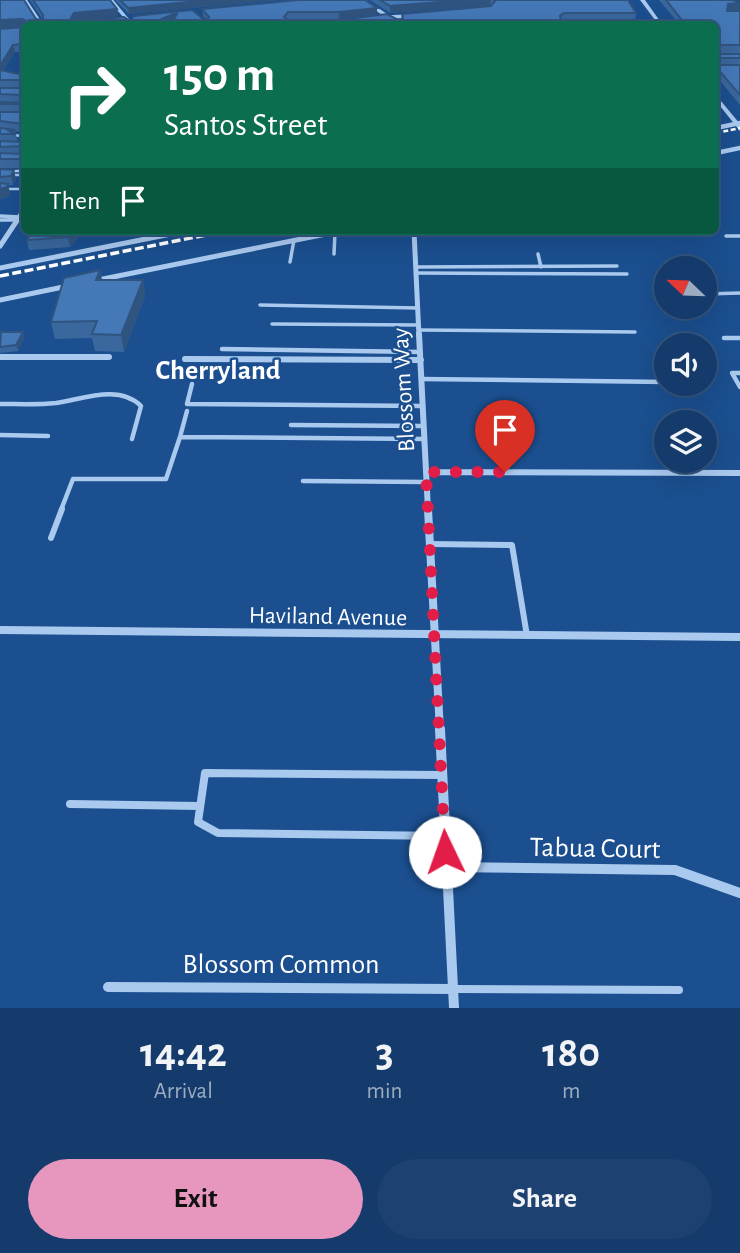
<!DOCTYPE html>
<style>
:root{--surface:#143b6b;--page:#1d4271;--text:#f1f3f6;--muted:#9dadc1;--line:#33557e;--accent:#e797bd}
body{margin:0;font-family:"Alegreya Sans",sans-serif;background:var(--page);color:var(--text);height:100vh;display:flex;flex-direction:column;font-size:26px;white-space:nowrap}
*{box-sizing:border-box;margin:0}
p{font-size:23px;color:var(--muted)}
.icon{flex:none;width:38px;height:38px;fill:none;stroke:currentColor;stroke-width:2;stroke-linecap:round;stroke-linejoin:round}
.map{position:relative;height:1008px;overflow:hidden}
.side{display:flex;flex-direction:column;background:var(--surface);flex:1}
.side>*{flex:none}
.hud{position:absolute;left:21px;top:21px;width:698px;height:214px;border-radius:10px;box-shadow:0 7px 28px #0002,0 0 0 2px var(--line);background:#0b6e4f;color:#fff;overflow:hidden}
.needle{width:46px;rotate:293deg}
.fabs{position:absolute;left:654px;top:256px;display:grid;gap:14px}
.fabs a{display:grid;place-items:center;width:63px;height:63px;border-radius:50%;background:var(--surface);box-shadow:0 7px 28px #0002,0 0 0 2px var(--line);font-size:35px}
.pin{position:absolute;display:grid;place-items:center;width:60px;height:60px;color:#fff;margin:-72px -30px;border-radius:50% 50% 50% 0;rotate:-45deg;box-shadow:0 0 7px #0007}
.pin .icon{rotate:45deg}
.me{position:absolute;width:77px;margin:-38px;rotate:357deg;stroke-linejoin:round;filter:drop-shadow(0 0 5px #0008)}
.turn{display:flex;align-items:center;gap:24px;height:147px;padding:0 28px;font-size:32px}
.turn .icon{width:91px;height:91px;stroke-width:2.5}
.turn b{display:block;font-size:49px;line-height:60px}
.then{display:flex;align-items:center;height:66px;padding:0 28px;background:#0003;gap:14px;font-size:26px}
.eta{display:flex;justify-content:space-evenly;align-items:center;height:119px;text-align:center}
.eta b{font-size:42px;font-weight:700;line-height:49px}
.action{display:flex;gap:14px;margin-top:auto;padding:14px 28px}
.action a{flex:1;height:80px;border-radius:42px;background:var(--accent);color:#111;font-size:28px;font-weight:700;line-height:80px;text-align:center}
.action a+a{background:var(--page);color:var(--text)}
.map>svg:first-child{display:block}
</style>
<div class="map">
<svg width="740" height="1008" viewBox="0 0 740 1008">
<rect width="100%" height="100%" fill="#1b4f8f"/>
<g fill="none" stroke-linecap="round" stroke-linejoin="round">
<path stroke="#a9c9ee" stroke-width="2.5" d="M 637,24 L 658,24
M 10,135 L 24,136
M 0,171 L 24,171
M 0,175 L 24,175
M 0,189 L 24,189"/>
<path stroke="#a9c9ee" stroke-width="3.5" d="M 0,216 L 20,217
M 0,220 L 17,220
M 726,236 L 740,236
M 334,254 L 335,232
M 538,254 L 541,267
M 290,262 L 294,240
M 416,267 L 617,266
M 416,273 L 627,274
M 705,294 L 740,293
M 260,305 L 418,308
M 272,324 L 419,325
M 419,330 L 635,332"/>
<path stroke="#a9c9ee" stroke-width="4.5" d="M 724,338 L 740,338
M 222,349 L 420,352
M 740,373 L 732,373 L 740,387
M 421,379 L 667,382
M 192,384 L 187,404 L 423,406
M 0,404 C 18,404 38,405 56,403 C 83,399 119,384 141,406 L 132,439
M 187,411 L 180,437 L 424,439
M 291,425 L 423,426
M 0,435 L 48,436
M 303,481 L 426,482
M 61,510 L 73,479 L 166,479 L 180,437"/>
<path stroke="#a9c9ee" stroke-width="6" d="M 51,538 L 62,509
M 429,544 L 512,545 L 527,636"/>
<path stroke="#a9c9ee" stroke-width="8" d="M 441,775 L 205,773 L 198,822 L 218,833 L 445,836
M 70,804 L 199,806
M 453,989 L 679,990"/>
<path stroke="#a9c9ee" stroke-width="3.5" d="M 25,0 L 41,24
M 111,0 L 131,24
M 363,0 L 399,24
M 389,17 L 409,16"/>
<path stroke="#a9c9ee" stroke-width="4.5" d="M 716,128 L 740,123
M 716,153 L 740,148"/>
<path stroke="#a9c9ee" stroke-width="5" d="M 414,231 L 419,336
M 0,246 L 24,210
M 0,268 L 186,231
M 93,281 L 341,231
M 0,300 L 68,286"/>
<path stroke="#a9c9ee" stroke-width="6" d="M 419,334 L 428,510
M 0,357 L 109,357
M 185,359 L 421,360
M 426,472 L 740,473"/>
<path stroke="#a9c9ee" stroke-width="8" d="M 428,509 L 440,731
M 0,630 L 740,637"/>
<path stroke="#a9c9ee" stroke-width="10" d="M 440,729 L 454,1008
M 446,867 L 675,870 L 740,893
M 108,987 L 453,989"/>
<path fill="#a9c9ee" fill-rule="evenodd" d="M 640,0 L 645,0 L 662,24 L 658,24 Z
M 716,95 L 740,124 L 740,131 L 716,101 Z"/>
<path stroke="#fff" stroke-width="2.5" stroke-dasharray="5 2.5" stroke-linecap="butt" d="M 716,133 L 740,128"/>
<path stroke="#fff" stroke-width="3.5" stroke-dasharray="9 3.5" stroke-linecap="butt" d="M 0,276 L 226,231"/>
</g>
<path fill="#3a679d" d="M 0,0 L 36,19 L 43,20 L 30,0 L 110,0 L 117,9 L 118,16 L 76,20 L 75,21 L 206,21 L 207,20 L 203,16 L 202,9 L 377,8 L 377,14 L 339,19 L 288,19 L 288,20 L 400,21 L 401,20 L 402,14 L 492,6 L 490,5 L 390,13 L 370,0 L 628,0 L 636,13 L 635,20 L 591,20 L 644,24 L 171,24 L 173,22 L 166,24 L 24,24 L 24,26 L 0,28 Z
M 115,0 L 278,0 L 129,14 Z
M 659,0 L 733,0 L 739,10 L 727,11 L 740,11 L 740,53 L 716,53 L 717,54 L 740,54 L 740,105 L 716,76 L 716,24 L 679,24 Z
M 24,27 L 24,52 L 15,52 L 3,71 L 24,75 L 24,132 L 15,131 L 18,142 L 22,142 L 24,140 L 24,168 L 0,168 L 0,29 Z
M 0,169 L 16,179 L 13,185 L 8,185 L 10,193 L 9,196 L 0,199 Z
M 32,231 L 121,231 L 118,233 L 82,233 L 70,247 L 29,250 L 27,240 Z
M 100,270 L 102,280 L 143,280 L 145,296 L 124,352 L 95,351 L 92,338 L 55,339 L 51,322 Z
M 23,332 L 24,338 L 18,351 L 0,353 L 0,333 Z"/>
<path fill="#305480" d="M 208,0 L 278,0 L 129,14 L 128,8 Z
M 465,0 L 491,0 L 490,5 L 390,13 L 390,6 Z
M 740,3 L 739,10 L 727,11 L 728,4 Z
M 377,8 L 377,14 L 339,19 L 339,12 Z
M 117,9 L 118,16 L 76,20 L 72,24 L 71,18 L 74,13 Z
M 178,12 L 179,19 L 166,24 L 150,24 Z
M 23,19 L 24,26 L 0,28 L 0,20 Z
M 421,20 L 421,24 L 385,24 Z
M 13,45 L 15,52 L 0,76 L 0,66 Z
M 14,170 L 16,179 L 13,185 L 11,176 Z
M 8,184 L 10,193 L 9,196 L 0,199 L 0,189 Z
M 73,231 L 82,231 L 82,233 L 70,247 L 68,237 Z
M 100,270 L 103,287 L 96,280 Z
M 143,280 L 145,296 L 124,352 L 121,335 Z
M 23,332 L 24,338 L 18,351 L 16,345 Z"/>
<path fill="#4478b7" stroke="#305480" stroke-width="2" d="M 0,0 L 24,0 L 36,19 L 43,20 L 43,15 L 33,0 L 110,0 L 117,9 L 74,13 L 71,18 L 75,21 L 124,17 L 130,21 L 134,16 L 192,10 L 206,21 L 209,17 L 202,9 L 299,0 L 365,0 L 377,8 L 339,12 L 288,12 L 284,17 L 288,20 L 339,20 L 387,14 L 400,21 L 403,18 L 402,14 L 491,6 L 495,1 L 493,0 L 628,0 L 636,13 L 564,13 L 560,16 L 561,20 L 642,21 L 644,24 L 422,24 L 421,20 L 385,24 L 171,24 L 178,12 L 150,24 L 26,24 L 27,22 L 23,19 L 0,20 Z
M 120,0 L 208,0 L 128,8 Z
M 380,0 L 465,0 L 390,6 Z
M 666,0 L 733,0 L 740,3 L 728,4 L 727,11 L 740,11 L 740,45 L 717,45 L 716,47 L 716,24 L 685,24 Z
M 24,27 L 24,44 L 13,45 L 0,66 L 0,29 Z
M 716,52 L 717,54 L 740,54 L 740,58 L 718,58 L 716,59 Z
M 716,63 L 718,65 L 740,65 L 740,95 L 717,68 L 716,68 Z
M 0,70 L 24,75 L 24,83 L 22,80 L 0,80 Z
M 24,86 L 24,98 L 22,95 L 0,94 L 0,88 L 22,88 Z
M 24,101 L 24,106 L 22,104 L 0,104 L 0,102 L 22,103 Z
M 24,110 L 24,126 L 23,124 L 0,121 L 0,112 L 22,112 Z
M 0,128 L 15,130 L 9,131 L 16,134 L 0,134 Z
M 24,140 L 24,149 L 22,146 L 0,147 L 0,141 L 22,142 Z
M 24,152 L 24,159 L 0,159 L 0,153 L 22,154 Z
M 0,169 L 14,170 L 11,176 L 0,177 Z
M 0,183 L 8,184 L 7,187 L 0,189 Z
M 32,231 L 73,231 L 68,237 L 27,240 Z
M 100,270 L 96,280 L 143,280 L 121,335 L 92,334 L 97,321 L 51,322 L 64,278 Z
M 1,332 L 23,332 L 16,345 L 0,347 Z"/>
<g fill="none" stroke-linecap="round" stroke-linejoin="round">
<path stroke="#e11d48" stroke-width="12" stroke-dasharray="0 21.6" d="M 445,852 L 426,472 L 505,472"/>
</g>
<g text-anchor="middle" stroke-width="5" stroke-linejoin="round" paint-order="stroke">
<g font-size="24" fill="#fff" stroke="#1b4f8f">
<text transform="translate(403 390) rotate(-93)" y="8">Blossom Way</text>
<text transform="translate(328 616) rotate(1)" y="8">Haviland Avenue</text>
</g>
<g font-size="28" font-weight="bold" fill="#fff" stroke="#1b4f8f">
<text x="218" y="379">Cherryland</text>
</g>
<g font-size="28" fill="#fff" stroke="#1b4f8f">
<text transform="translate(595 847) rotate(1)" y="10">Tabua Court</text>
<text x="281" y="973">Blossom Common</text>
</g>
</g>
</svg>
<div class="fabs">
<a><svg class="needle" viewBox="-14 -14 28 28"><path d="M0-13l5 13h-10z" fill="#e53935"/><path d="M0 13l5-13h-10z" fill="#9dadc1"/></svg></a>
<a><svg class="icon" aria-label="sound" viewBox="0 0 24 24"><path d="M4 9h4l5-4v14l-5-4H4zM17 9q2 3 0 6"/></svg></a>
<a><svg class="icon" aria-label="layers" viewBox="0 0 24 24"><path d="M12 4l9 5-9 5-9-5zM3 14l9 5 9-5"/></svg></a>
</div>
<div class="pin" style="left:505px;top:472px;background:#d93025"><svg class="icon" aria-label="arrive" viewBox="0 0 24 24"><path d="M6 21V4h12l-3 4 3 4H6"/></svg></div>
<svg class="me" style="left:445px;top:852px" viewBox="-20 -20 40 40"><circle r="19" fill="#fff"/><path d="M0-13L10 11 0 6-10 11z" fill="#e11d48"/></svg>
<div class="hud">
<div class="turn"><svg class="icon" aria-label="right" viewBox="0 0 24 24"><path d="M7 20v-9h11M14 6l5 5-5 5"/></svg><div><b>150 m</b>Santos Street</div></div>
<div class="then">Then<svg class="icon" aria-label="arrive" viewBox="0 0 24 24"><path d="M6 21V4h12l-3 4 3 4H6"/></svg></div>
</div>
</div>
<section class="side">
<div class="eta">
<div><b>14:42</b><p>Arrival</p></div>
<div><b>3</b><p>min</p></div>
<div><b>180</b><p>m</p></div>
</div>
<div class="action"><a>Exit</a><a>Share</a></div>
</section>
